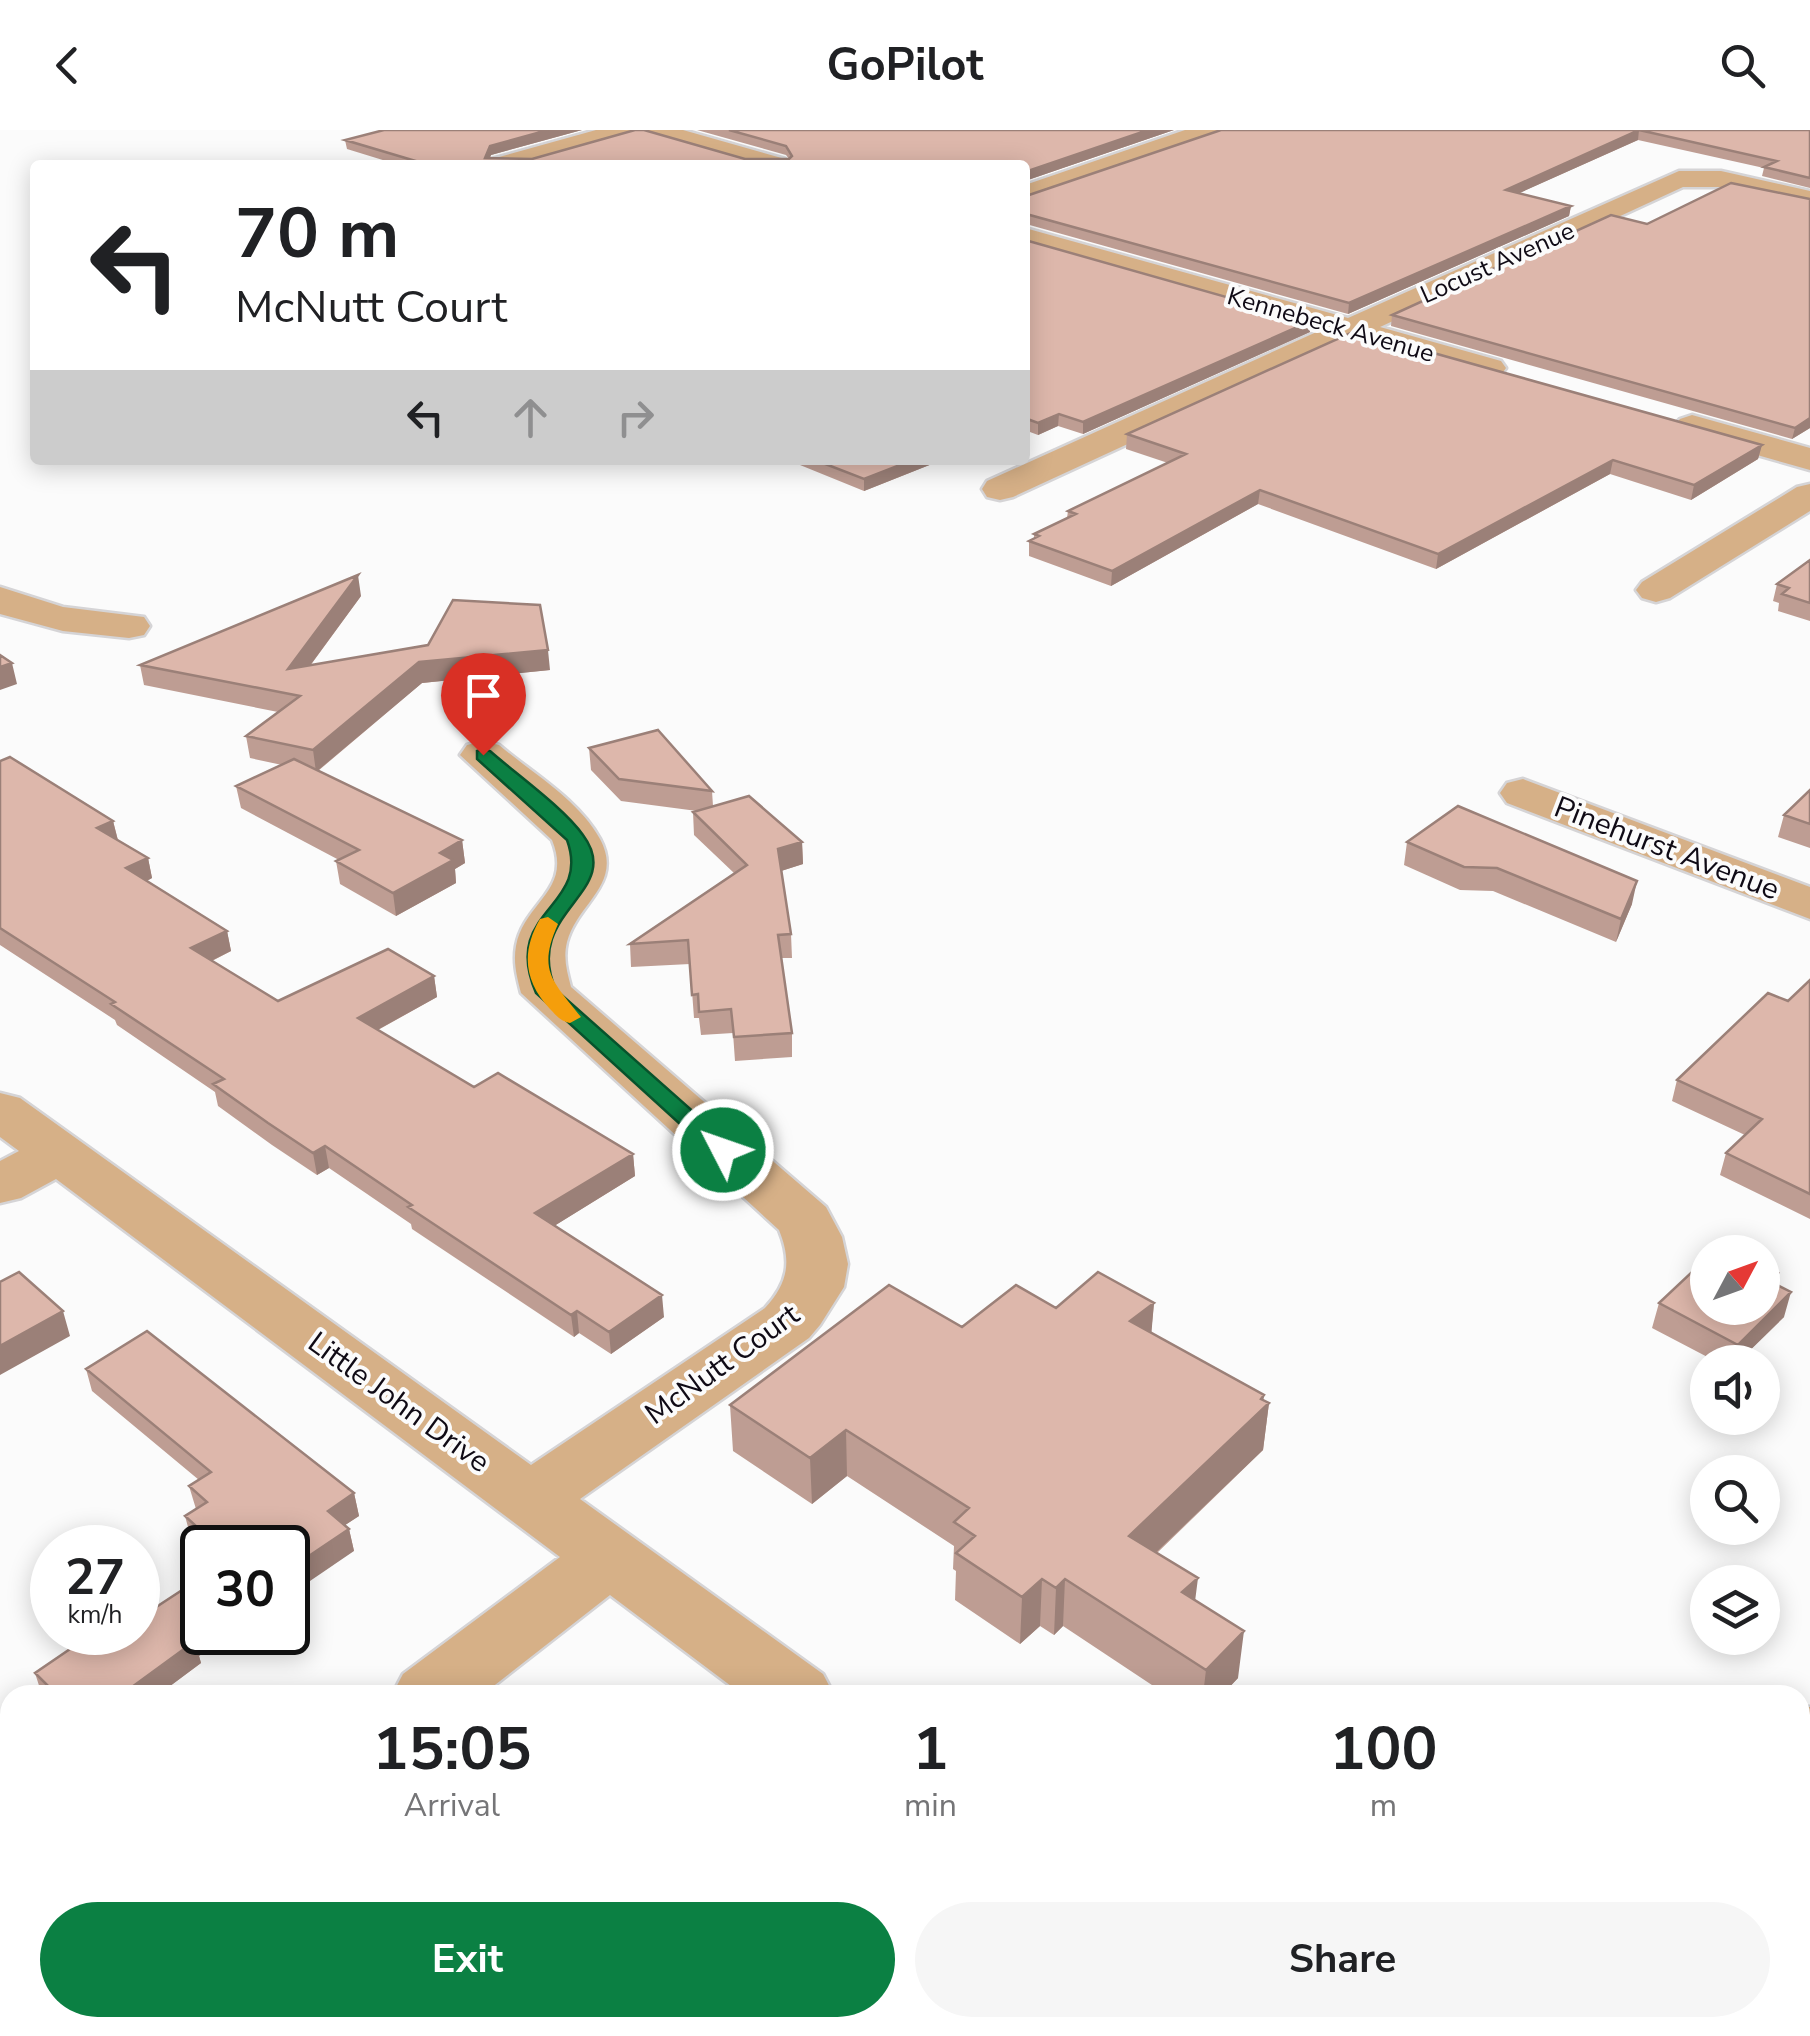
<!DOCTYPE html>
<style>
:root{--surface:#fff;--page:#f6f6f6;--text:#202124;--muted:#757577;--accent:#0b8043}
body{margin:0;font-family:"Nunito Sans",sans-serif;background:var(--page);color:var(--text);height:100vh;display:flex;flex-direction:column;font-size:38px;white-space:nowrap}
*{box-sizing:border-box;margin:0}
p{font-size:32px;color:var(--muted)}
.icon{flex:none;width:55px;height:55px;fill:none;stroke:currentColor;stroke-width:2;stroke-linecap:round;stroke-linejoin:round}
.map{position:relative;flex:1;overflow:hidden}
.drawer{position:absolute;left:0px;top:1555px;width:1810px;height:352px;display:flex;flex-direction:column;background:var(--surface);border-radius:30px 30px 0 0;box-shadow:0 5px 25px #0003}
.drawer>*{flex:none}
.guide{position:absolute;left:30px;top:30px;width:1000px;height:305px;border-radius:10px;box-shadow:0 5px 25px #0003;background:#fff;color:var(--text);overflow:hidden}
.needle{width:65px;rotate:49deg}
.tools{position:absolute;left:1690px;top:1105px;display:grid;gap:20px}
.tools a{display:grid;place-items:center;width:90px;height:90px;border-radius:50%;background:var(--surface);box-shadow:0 5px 25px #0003;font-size:50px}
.speed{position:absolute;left:30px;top:1395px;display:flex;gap:20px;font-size:50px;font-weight:700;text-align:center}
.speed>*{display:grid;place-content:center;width:130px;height:130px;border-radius:50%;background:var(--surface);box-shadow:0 5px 25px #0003;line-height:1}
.speed small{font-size:25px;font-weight:400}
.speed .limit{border:5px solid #111;border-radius:15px;background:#fff;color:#111}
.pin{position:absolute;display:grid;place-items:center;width:85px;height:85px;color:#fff;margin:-102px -42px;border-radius:50% 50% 50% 0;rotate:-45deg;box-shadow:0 0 10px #0007}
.pin .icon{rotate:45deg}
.me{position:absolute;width:110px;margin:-55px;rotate:311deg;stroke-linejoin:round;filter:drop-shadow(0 0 8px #0008)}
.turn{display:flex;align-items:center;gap:35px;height:210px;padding:0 40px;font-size:45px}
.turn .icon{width:130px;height:130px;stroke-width:2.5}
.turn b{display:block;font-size:70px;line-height:85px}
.lanes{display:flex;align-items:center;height:95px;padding:0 40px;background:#0003;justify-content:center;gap:50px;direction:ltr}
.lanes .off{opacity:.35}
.eta{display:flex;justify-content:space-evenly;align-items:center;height:170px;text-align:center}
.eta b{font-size:60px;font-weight:700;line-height:70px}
.primary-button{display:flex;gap:20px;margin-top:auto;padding:20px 40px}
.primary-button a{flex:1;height:115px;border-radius:60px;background:var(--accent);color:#fff;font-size:40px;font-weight:700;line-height:115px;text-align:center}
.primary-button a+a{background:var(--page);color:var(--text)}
header{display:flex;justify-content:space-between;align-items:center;height:130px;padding:0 40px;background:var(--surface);font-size:45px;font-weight:700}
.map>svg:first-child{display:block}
</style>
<header><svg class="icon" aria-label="back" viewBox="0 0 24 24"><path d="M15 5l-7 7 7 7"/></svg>GoPilot<svg class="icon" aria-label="search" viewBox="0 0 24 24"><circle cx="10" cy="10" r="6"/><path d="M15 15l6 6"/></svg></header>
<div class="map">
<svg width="1810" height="1906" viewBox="0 0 1810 1906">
<rect width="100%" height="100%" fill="#fbfbfb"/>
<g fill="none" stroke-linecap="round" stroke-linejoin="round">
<defs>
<path id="service" d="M 1800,1577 L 1810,1577 L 1810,1611 L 1800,1611 Z
M 1541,1898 L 1590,1898 L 1586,1906 L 1537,1906 Z"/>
<path id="minor" d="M 596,0 L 638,0 L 634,6 L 532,35 L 488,35 L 492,29 Z
M 642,0 L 683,0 L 785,29 L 789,35 L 746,35 L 646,6 Z
M 1185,0 L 1223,0 L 1219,6 L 1025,72 L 1025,55 Z
M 1679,41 L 1721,41 L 1810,61 L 1810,77 L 1721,57 L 1683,57 L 1380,197 L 1501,231 L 1506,238 L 1501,245 L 1489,248 L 1353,210 L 1013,367 L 1000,370 L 987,367 L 982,359 L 987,351 L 1321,200 L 1025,116 L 1025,98 L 1348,188 Z
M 1692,285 L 1810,318 L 1810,340 L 1680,303 L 1674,296 L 1680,289 Z
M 1810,354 L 1810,381 L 1670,468 L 1656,472 L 1642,468 L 1636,460 L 1642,452 L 1797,357 Z
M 0,457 L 63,477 L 144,487 L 150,496 L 144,505 L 129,508 L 63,501 L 0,484 Z
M 483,611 L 499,615 C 532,643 579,670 600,709 C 624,754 577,773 567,812 C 563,828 567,842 571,857 L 826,1077 L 842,1107 L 848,1134 L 844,1157 L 820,1195 L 809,1208 L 580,1369 L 823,1544 L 834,1565 L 743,1565 L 610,1465 L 482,1565 L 392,1565 L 403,1544 L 560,1427 L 56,1049 L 21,1068 L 0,1073 L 0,1031 L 19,1021 L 0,1007 L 0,963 L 20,968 L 531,1335 L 765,1178 C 788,1153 792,1132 779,1100 L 521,863 C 517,847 513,833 516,816 C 524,772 573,761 552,710 L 460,625 L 467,615 Z
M 1523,649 L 1810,757 L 1810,789 L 1507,673 L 1500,663 L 1507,653 Z
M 10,1845 L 10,1898 L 45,1898 L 41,1906 L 0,1906 L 0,1849 Z
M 1205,1898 L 1297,1898 L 1301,1906 L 1209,1906 Z"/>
</defs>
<use href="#service" stroke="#d5d4d6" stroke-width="5"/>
<use href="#minor" stroke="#d5d4d6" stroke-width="5"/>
<use href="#service" fill="#d6b087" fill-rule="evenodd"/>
<use href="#minor" fill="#d6b087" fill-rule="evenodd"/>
</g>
<path fill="#be9d93" d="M 384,0 L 582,0 L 491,25 L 490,28 L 789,29 L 786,25 L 697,0 L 1174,0 L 1025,51 L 1025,35 L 399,35 L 347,19 L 345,10 Z
M 1221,0 L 1810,0 L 1810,58 L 1762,46 L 1764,38 L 1638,10 L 1519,63 L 1571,76 L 1569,86 L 1348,184 L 1026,94 L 1026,66 Z
M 1647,94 L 1810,298 L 1792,309 L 1391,196 L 1392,185 Z
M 1025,110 L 1310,202 L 1083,304 L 1058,296 L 1038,305 L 1030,302 L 1025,304 Z
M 1127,304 L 1762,315 L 1758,329 L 1691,370 L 1610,344 L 1436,439 L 1258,374 L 1111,456 L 1029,426 L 1029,411 L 1034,408 L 1034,404 L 1067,388 L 1068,381 L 1168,333 L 1126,319 Z
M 800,330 L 942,330 L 864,361 L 800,335 Z
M 1810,430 L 1810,491 L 1778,481 L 1779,473 L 1773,471 L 1777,454 Z
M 361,466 L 310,536 L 428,515 L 550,540 L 422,553 L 318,641 L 462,710 L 465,733 L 455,739 L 456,753 L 396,786 L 340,754 L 336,731 L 339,730 L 241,678 L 236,656 L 282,635 L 250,628 L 246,606 L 278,582 L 144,555 L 140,535 Z
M 589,618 L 712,661 L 713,676 L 802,712 L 803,734 L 781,741 L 791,804 L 792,828 L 781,828 L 792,903 L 792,927 L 735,931 L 733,903 L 701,905 L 699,888 L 694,888 L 690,834 L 631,837 L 630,814 L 734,743 L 694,705 L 693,682 L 697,681 L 621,671 L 591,640 Z
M 0,631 L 113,691 L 118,710 L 148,728 L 152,748 L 147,751 L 227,801 L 231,821 L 212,831 L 278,871 L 434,846 L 437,867 L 378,900 L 474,957 L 633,1024 L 635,1046 L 554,1096 L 664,1187 L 611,1224 L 579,1203 L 574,1207 L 412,1099 L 411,1094 L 329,1038 L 317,1045 L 272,1015 L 218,976 L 215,962 L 117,895 L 115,890 L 0,815 Z
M 1810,660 L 1810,718 L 1778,707 L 1784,685 Z
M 1407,712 L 1632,774 L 1616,812 L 1493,761 L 1460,760 L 1404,735 Z
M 1810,850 L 1810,1089 L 1720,1045 L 1726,1023 L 1745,1005 L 1672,971 L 1677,950 L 1788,871 Z
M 1778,1143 L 1775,1154 L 1784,1187 L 1738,1232 L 1717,1232 L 1652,1198 L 1659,1173 Z
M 1154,1173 L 1151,1203 L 1264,1265 L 1263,1270 L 1269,1273 L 1263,1320 L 1157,1423 L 1195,1470 L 1238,1548 L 1222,1565 L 1167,1565 L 1063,1496 L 1054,1505 L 1040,1496 L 1020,1514 L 955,1470 L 956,1441 L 953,1439 L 954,1416 L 847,1346 L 812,1374 L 733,1321 L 730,1275 L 962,1197 L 1056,1178 Z
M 86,1239 L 354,1363 L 359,1386 L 345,1395 L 349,1399 L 354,1421 L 288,1418 L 202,1418 L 202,1419 L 191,1408 L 185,1386 L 196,1379 L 189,1356 L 199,1350 L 92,1261 Z
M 138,1502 L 199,1526 L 201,1533 L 158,1565 L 42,1565 L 35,1543 Z
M 697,1898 L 717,1898 L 708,1906 Z
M 977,1898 L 1091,1898 L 1091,1903 L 1088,1906 L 979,1906 L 977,1904 Z"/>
<path fill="#9b8078" d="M 548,0 L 582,0 L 491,25 L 487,35 L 485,28 L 490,16 Z
M 1148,0 L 1174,0 L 1025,51 L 1025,42 Z
M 1639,0 L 1638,10 L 1504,70 L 1506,60 Z
M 1571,76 L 1569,86 L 1348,184 L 1349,173 Z
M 1311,191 L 1310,202 L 1083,304 L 1083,292 Z
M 1059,284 L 1058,296 L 1038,305 L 1038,293 Z
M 1810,288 L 1810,298 L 1792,309 L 1795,298 Z
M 1030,290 L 1030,302 L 1025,304 L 1025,293 Z
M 1762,315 L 1758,329 L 1691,370 L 1694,355 Z
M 913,330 L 942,330 L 864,361 L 864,349 Z
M 1613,330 L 1610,344 L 1436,439 L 1438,424 Z
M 1260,360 L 1258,374 L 1111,456 L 1112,441 Z
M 358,445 L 361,466 L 292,560 L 288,539 Z
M 548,520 L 550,540 L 422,553 L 316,642 L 313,620 L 419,532 Z
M 12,533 L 17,554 L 0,560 L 0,537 Z
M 113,691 L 118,711 L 97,698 Z
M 462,710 L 465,733 L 455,739 L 456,753 L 396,786 L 393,763 L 440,723 Z
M 802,712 L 803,734 L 778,742 L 778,719 Z
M 148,728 L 152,748 L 131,759 L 126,738 Z
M 1637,751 L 1632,774 L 1616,812 L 1621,789 Z
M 227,801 L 231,821 L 195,839 L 191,818 Z
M 434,846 L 437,867 L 361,909 L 358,888 Z
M 325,1016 L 329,1038 L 317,1045 L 313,1023 Z
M 633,1024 L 635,1046 L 538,1106 L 535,1083 Z
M 1791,1162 L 1784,1187 L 1738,1232 L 1733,1232 L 1738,1215 Z
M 662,1165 L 664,1187 L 611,1224 L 609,1202 Z
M 1154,1173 L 1150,1219 L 1130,1191 Z
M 63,1181 L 70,1206 L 0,1245 L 0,1216 Z
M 577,1181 L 579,1203 L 574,1207 L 571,1185 Z
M 1264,1265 L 1262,1280 L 1269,1273 L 1263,1320 L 1125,1452 L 1129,1406 Z
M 846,1300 L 847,1346 L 812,1374 L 810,1328 Z
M 354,1363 L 359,1386 L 333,1403 L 328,1381 Z
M 349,1399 L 354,1421 L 288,1466 L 288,1440 Z
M 1198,1448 L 1192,1495 L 1182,1462 Z
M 1042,1449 L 1040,1496 L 1020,1514 L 1022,1467 Z
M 1065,1449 L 1063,1496 L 1054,1505 L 1056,1458 Z
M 202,1497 L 202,1502 L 234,1502 L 199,1526 L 201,1533 L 158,1565 L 121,1565 L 189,1506 Z
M 1244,1501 L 1238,1548 L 1222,1565 L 1203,1565 L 1206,1540 Z
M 10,1676 L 10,1709 L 0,1717 L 0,1684 Z
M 394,1898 L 426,1898 L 415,1906 L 396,1906 Z
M 707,1898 L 717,1898 L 708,1906 Z
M 1085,1898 L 1091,1898 L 1091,1903 L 1088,1906 L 1077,1906 Z"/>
<path fill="#ddb7ab" stroke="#9b8078" stroke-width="2.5" d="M 384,0 L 548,0 L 490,16 L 485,28 L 532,29 L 635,0 L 644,0 L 745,29 L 789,29 L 792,26 L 786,16 L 729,0 L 1148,0 L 1025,42 L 1025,35 L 429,35 L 345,10 Z
M 1221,0 L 1810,0 L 1810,48 L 1764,37 L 1777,31 L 1639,0 L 1506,60 L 1571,76 L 1349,173 L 1026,84 L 1025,85 L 1025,65 L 1026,66 Z
M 1731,53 L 1810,69 L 1810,288 L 1795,298 L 1392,185 L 1611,85 L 1647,94 Z
M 1025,110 L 1311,191 L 1083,292 L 1059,284 L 1038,293 L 1030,290 L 1025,293 Z
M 1355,201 L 1762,315 L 1694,355 L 1613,330 L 1438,424 L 1260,360 L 1112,441 L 1029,411 L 1039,406 L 1034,404 L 1076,384 L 1068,381 L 1186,324 L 1127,304 Z
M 815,330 L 913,330 L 864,349 Z
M 1810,430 L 1810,473 L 1782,464 L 1789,458 L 1777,454 Z
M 358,445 L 288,539 L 428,515 L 453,470 L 540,475 L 548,520 L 419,532 L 313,620 L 246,606 L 300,566 L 140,535 Z
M 0,525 L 12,533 L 0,537 Z
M 658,600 L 712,661 L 619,649 L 589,618 Z
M 10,627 L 113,691 L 97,698 L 148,728 L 126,738 L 227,801 L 191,818 L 278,871 L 388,819 L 434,846 L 358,888 L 474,957 L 498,943 L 633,1024 L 535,1083 L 662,1165 L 609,1202 L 577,1181 L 571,1185 L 408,1077 L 412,1075 L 325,1016 L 313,1023 L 268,993 L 213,954 L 224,949 L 111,874 L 115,872 L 0,798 L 0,631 Z
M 294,629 L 462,710 L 440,723 L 453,730 L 393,763 L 336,731 L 359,720 L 236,656 Z
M 1810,660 L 1810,694 L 1784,685 Z
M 749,666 L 802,712 L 778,719 L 791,804 L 778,805 L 792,903 L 734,907 L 731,879 L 699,882 L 698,864 L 692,865 L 688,810 L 630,814 L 747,735 L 693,682 Z
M 1458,676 L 1637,751 L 1621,789 L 1497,738 L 1464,737 L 1407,712 Z
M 1810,850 L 1810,1064 L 1726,1023 L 1762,989 L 1677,950 L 1768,863 L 1788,871 Z
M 1721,1114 L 1737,1122 L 1712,1122 Z
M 1708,1127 L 1708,1178 L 1762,1178 L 1762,1135 L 1778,1143 L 1769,1151 L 1791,1162 L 1738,1215 L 1659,1173 Z
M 19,1142 L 63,1181 L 0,1216 L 0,1152 Z
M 1098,1142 L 1154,1173 L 1130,1191 L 1264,1265 L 1261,1269 L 1269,1273 L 1129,1406 L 1198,1448 L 1182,1462 L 1244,1501 L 1206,1540 L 1065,1449 L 1056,1458 L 1042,1449 L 1022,1467 L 956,1423 L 975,1406 L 954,1392 L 969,1378 L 846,1300 L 810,1328 L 730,1275 L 889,1155 L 962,1197 L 1016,1155 L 1056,1178 Z
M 147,1201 L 354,1363 L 328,1381 L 349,1399 L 288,1440 L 288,1418 L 220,1418 L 185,1386 L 207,1372 L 189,1356 L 211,1342 L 86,1239 Z
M 202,1447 L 202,1497 L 189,1506 L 195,1511 L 121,1565 L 57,1565 L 35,1543 L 95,1502 L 138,1502 L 138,1489 Z
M 0,1662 L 10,1672 L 10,1676 L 0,1684 Z
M 249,1898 L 396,1898 L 404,1906 L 257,1906 Z
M 985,1898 L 1085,1898 L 1077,1906 L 997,1906 Z"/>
<path fill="#0b8043" stroke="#07532c" stroke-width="2.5" d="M 483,619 L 490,621 C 516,644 564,678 583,705 C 626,763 521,781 556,860 L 731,1015 L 735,1020 L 731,1025 L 714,1025 L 536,863 C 500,779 592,779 567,710 L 477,629 L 477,621 Z"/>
<path fill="#f59e0b" d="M 548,787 L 558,794 C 537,841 553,851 581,887 L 570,893 C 560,891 557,886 550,879 C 524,851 521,822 540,789 Z"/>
<g text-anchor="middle" stroke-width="8" stroke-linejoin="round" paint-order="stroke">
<g font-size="25" fill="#0f0a15" stroke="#fbfbfb">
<text transform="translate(1497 132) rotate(-24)" y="9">Locust Avenue</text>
<text transform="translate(1331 194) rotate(16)" y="9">Kennebeck Avenue</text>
</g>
<g font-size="30" fill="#0f0a15" stroke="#fbfbfb">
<text transform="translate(1667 718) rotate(21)" y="10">Pinehurst Avenue</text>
<text transform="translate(722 1234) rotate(-36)" y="10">McNutt Court</text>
<text transform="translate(399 1272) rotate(36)" y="10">Little John Drive</text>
</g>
</g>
</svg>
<div class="tools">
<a><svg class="needle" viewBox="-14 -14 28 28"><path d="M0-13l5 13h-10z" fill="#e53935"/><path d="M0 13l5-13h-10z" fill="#757577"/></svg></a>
<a><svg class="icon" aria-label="sound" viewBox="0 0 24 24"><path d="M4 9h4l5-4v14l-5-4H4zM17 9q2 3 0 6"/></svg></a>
<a><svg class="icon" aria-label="search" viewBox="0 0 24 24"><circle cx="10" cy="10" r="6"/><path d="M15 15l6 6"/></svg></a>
<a><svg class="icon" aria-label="layers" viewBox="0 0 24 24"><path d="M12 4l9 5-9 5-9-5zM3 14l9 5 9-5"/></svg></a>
</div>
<div class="speed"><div>27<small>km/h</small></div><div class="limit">30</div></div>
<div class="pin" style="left:483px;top:625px;background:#d93025"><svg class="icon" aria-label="arrive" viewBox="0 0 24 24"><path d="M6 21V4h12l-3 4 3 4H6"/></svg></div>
<svg class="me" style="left:723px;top:1020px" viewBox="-20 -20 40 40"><circle r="17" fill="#0b8043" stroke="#fff" stroke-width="3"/><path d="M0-11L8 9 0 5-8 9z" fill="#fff"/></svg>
<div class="guide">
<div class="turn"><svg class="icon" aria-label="left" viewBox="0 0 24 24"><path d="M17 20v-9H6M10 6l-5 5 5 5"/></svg><div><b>70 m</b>McNutt Court</div></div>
<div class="lanes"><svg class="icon" aria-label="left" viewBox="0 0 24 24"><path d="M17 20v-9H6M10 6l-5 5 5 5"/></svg><svg class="icon off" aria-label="ahead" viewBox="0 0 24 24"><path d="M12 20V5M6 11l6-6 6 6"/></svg><svg class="icon off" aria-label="right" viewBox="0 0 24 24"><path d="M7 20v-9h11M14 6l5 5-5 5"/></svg></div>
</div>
<section class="drawer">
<div class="eta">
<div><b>15:05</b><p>Arrival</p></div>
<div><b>1</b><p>min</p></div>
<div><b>100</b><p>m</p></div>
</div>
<div class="primary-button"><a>Exit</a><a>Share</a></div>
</section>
</div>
